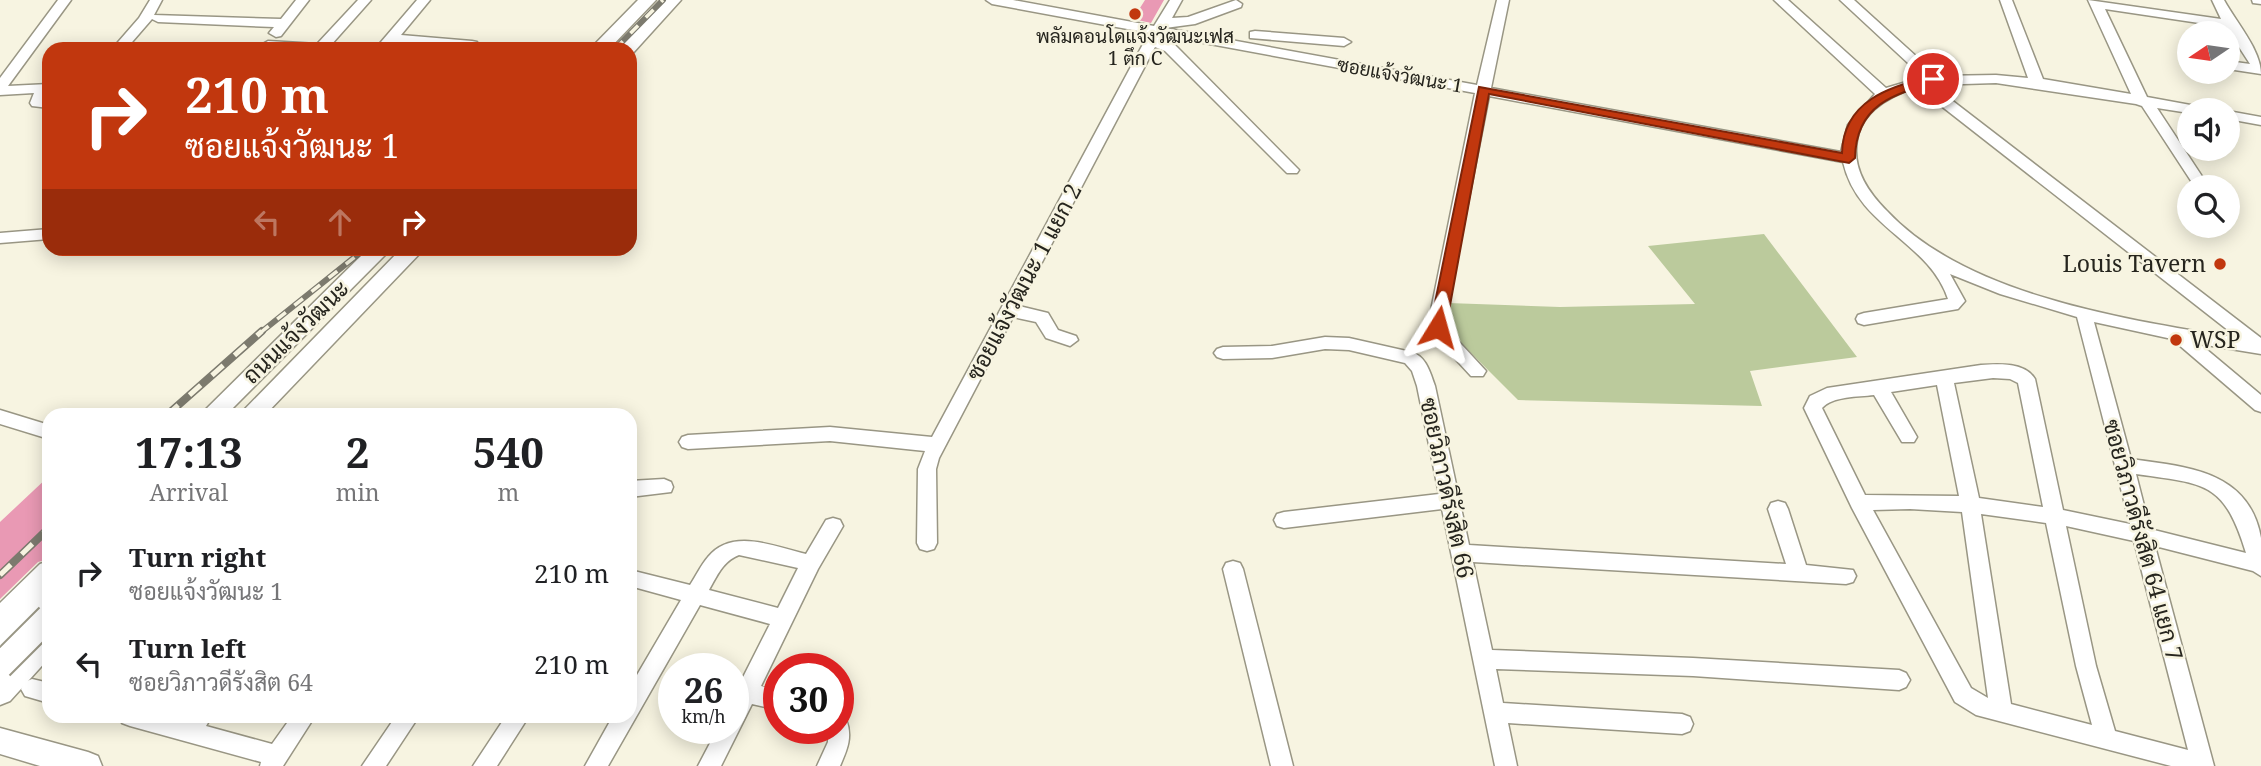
<!DOCTYPE html>
<meta charset="utf-8">
<style>
:root{--surface:#fff;--page:#f6f6f6;--text:#202124;--muted:#757577}
body{margin:0;font-family:"Noto Serif",Sarabun,serif;background:var(--page);color:var(--text);height:100vh;display:flex;flex-direction:column;font-size:26px;white-space:nowrap}
*{box-sizing:border-box;margin:0}
p{font-size:23px;color:var(--muted)}
.icon{flex:none;width:38px;height:38px;fill:none;stroke:currentColor;stroke-width:2;stroke-linecap:round;stroke-linejoin:round}
.map{position:relative;flex:1;overflow:hidden}
.drawer{position:absolute;left:42px;top:408px;width:595px;height:315px;display:flex;flex-direction:column;background:var(--surface);border-radius:21px;box-shadow:0 4px 18px #0003}
.drawer>*{flex:none}
.banner{position:absolute;left:42px;top:42px;width:595px;height:214px;border-radius:21px;box-shadow:0 4px 18px #0003;background:#c1370e;color:#fff;overflow:hidden}
.needle{width:46px;rotate:257deg}
.buttons{position:absolute;left:2177px;top:21px;display:grid;gap:14px}
.buttons a{display:grid;place-items:center;width:63px;height:63px;border-radius:50%;background:var(--surface);box-shadow:0 4px 18px #0003;font-size:35px}
.speed{position:absolute;left:658px;top:653px;display:flex;gap:14px;font-size:35px;font-weight:700;text-align:center}
.speed>*{display:grid;place-content:center;width:91px;height:91px;border-radius:50%;background:var(--surface);box-shadow:0 4px 18px #0003;line-height:1}
.speed small{font-size:18px;font-weight:400}
.speed .limit{border:10px solid #d22;background:#fff;color:#111}
.pin{position:absolute;display:grid;place-items:center;width:60px;height:60px;color:#fff;margin:-30px;border:4px solid #fff;border-radius:50%;box-shadow:0 2px 7px #0007}
.me{position:absolute;width:77px;margin:-38px;rotate:8deg;stroke-linejoin:round;filter:drop-shadow(0 0 5px #0008)}
.turn{display:flex;align-items:center;gap:24px;height:147px;padding:0 28px;font-size:32px}
.turn .icon{width:91px;height:91px;stroke-width:2.5}
.turn b{display:block;font-size:49px;line-height:60px}
.lanes{display:flex;align-items:center;height:66px;padding:0 28px;background:#0003;justify-content:center;gap:35px;direction:ltr}
.lanes .off{opacity:.35}
.eta{display:flex;justify-content:space-evenly;align-items:center;height:119px;text-align:center}
.eta b{font-size:42px;font-weight:700;line-height:49px}
ul{padding:0;list-style:none}
li{display:flex;align-items:center;gap:21px;height:91px;padding:0 28px}
li div{flex:1}
li b{display:block;font-size:26px}
li em{font-style:normal}
.map>svg:first-child{display:block}
</style>
<div class="map">
<svg width="2261" height="766" viewBox="0 0 2261 766">
<rect width="100%" height="100%" fill="#f7f4e1"/>
<path fill="#bbca9c" d="M 1764,234 L 1857,357 L 1750,371 L 1762,406 L 1518,400 L 1448,330 L 1448,303 L 1560,307 L 1695,304 L 1648,246 Z"/>
<path fill="#e999b4" d="M 1145,0 L 1164,0 L 1151,23 L 1133,19 Z
M 49,476 L 49,559 L 38,562 L 0,599 L 0,522 Z"/>
<g fill="none" stroke-linecap="round" stroke-linejoin="round">
<defs>
<path id="minor" d="M 58,0 L 71,0 L 8,86 L 49,84 L 45,99 L 49,100 L 49,108 L 32,106 L 30,103 L 34,93 L 0,95 L 0,78 Z
M 150,0 L 162,0 L 154,15 L 281,19 L 296,0 L 309,0 L 281,36 L 276,37 L 269,33 L 274,27 L 158,22 L 152,19 L 126,49 L 112,49 L 139,18 Z
M 358,0 L 371,0 L 331,45 L 345,49 L 268,49 L 261,45 L 268,41 L 317,44 Z
M 417,0 L 430,0 L 401,35 L 472,41 L 477,42 L 477,48 L 395,42 L 389,49 L 375,49 Z
M 986,0 L 1013,0 L 1154,26 L 1170,0 L 1182,0 L 1172,18 L 1188,17 L 1236,0 L 1242,4 L 1241,7 L 1195,24 L 1165,28 L 1477,85 L 1497,0 L 1509,0 L 1491,88 L 1841,152 L 1848,125 L 1875,94 L 1774,0 L 1788,0 L 1886,88 L 1923,77 L 1840,0 L 1854,0 L 1938,76 L 1996,75 L 2028,78 L 2000,0 L 2012,0 L 2043,79 L 2131,94 L 2088,0 L 2221,19 L 2212,0 L 2224,0 C 2236,22 2261,50 2261,74 L 2228,69 L 2228,61 L 2250,64 L 2226,27 L 2105,9 L 2147,97 L 2196,106 L 2203,110 L 2189,110 L 2189,113 L 2157,108 L 2209,187 L 2195,187 L 2142,106 L 2136,104 L 1996,83 L 1932,85 L 2261,338 L 2261,354 L 2200,344 L 2261,395 L 2261,412 L 2255,410 L 2172,339 L 2094,322 L 2131,459 C 2186,467 2249,470 2261,538 C 2261,550 2261,564 2261,576 L 2253,571 L 2155,546 L 2214,766 L 2171,766 L 1976,715 L 1955,702 L 1852,508 L 1804,408 L 1810,396 L 1827,388 L 1981,365 C 1998,364 2025,362 2035,379 L 2063,510 L 2130,524 L 2077,317 L 2000,294 L 1950,274 L 1965,301 L 1958,309 L 1864,325 L 1858,323 L 1856,319 L 1858,315 L 1864,313 L 1948,299 C 1929,241 1858,228 1843,162 L 1489,96 L 1445,320 L 1449,331 L 1486,371 L 1483,376 L 1471,376 L 1436,338 L 1429,320 L 1475,93 L 1161,35 L 1159,39 L 1175,45 L 1299,170 L 1297,173 L 1287,173 L 1165,51 L 1155,47 L 1019,306 L 1048,313 L 1058,330 L 1076,336 L 1078,340 L 1070,346 L 1046,338 L 1036,322 L 1013,317 L 939,458 L 936,469 L 937,543 L 934,549 L 927,551 L 920,549 L 917,543 L 918,469 L 925,451 L 830,441 L 688,449 L 682,447 L 679,442 L 682,437 L 688,435 L 830,427 L 932,437 L 1149,33 L 992,4 ZM 1917,87 L 2238,338 C 2128,320 1966,296 1887,211 C 1871,195 1856,175 1856,151 C 1856,114 1886,97 1917,87 ZM 1993,378 L 2010,379 L 2018,383 L 2043,507 L 1979,498 L 1954,383 ZM 1937,385 L 1959,496 L 1865,495 L 1822,408 C 1833,396 1858,397 1874,395 L 1902,442 L 1914,442 L 1917,437 L 1891,392 ZM 2136,474 C 2205,484 2224,481 2246,553 L 2150,529 ZM 1910,509 L 1962,512 L 1988,698 L 1971,688 L 1873,510 ZM 1981,514 L 2046,523 L 2076,666 L 2092,725 L 2011,704 ZM 2066,526 L 2134,541 L 2188,750 L 2115,731 L 2096,666 Z
M 2252,0 L 2261,0 L 2261,4 L 2253,3 Z
M 1255,31 L 1344,38 L 1351,42 L 1344,46 L 1250,38 L 1250,32 Z
M 2228,111 L 2261,117 L 2261,125 L 2228,119 Z
M 49,229 L 49,239 L 0,243 L 0,233 Z
M 1325,337 L 1349,338 L 1411,352 C 1426,356 1430,372 1435,386 L 1469,545 L 1786,564 L 1768,509 L 1771,503 L 1778,501 L 1785,503 L 1788,509 L 1806,565 L 1853,570 L 1856,576 L 1853,582 L 1846,584 L 1473,562 L 1492,650 L 1693,658 L 1899,670 L 1906,673 L 1910,680 L 1906,687 L 1899,690 L 1693,676 L 1496,669 L 1503,703 L 1682,714 L 1690,717 L 1693,724 L 1690,731 L 1682,734 L 1508,723 L 1517,766 L 1495,766 L 1442,509 L 1284,528 L 1277,526 L 1274,520 L 1277,514 L 1284,512 L 1439,494 L 1417,386 L 1412,371 L 1405,363 L 1349,350 L 1325,349 L 1272,358 L 1223,359 L 1217,357 L 1214,353 L 1217,349 L 1223,347 L 1272,346 Z
M 0,410 L 49,425 L 49,439 L 0,424 Z
M 664,479 L 671,482 L 673,487 L 671,492 L 630,497 L 630,481 Z
M 833,518 L 840,520 L 843,526 L 818,569 L 761,686 L 779,690 L 779,710 L 752,704 L 721,766 L 698,766 L 718,728 L 733,728 L 733,697 L 770,624 L 700,605 L 608,766 L 585,766 L 613,716 L 630,716 L 630,687 L 681,600 L 630,586 L 630,570 L 690,585 C 696,576 701,565 708,557 C 732,527 775,547 806,554 L 826,520 ZM 739,555 L 798,568 L 778,608 L 709,590 C 717,576 723,561 739,555 Z
M 1233,561 L 1240,563 L 1243,569 L 1293,766 L 1271,766 L 1223,569 L 1226,563 Z
M 32,679 L 49,683 L 49,703 L 25,696 L 21,689 L 25,682 Z
M 119,716 L 166,716 L 184,721 L 188,716 L 212,716 L 206,726 L 272,744 L 292,716 L 315,716 L 283,766 L 260,766 L 261,762 L 130,726 L 122,723 Z
M 396,716 L 419,716 L 386,766 L 362,766 Z
M 506,716 L 529,716 L 497,766 L 473,766 Z
M 838,716 L 846,719 C 853,737 847,750 840,766 L 817,766 L 828,742 L 828,728 L 838,728 Z"/>
<path id="major" d="M 638,0 L 656,0 L 609,49 L 590,49 Z
M 664,0 L 681,0 L 633,53 L 630,54 L 630,49 L 618,49 Z
M 369,248 L 392,248 L 226,415 L 200,415 Z
M 402,248 L 425,248 L 265,415 L 239,415 Z
M 49,561 L 49,613 L 9,653 L 0,657 L 0,603 L 40,564 Z
M 49,627 L 49,658 L 10,701 L 0,705 L 0,673 L 40,631 Z
M 0,728 L 88,752 L 98,756 L 102,766 L 40,766 L 0,754 Z"/>
</defs>
<use href="#minor" stroke="#999684" stroke-width="3"/>
<use href="#major" stroke="#999684" stroke-width="3"/>
<use href="#minor" fill="#fff" fill-rule="evenodd"/>
<use href="#major" fill="#fff" fill-rule="evenodd"/>
<defs>
<path id="rail-far1" d="M 615,49 L 663,0
M 260,333 L 366,248"/>
<path id="rail" d="M 167,415 L 262,331
M 0,575 L 49,528"/>
</defs>
<use href="#rail-far1" stroke="#7c7a6e" stroke-width="6"/>
<use href="#rail" stroke="#7c7a6e" stroke-width="8"/>
<use href="#rail-far1" stroke="#f7f4e1" stroke-width="3.5" stroke-dasharray="11" stroke-linecap="butt"/>
<use href="#rail" stroke="#f7f4e1" stroke-width="5" stroke-dasharray="15" stroke-linecap="butt"/>
<defs>
<path id="major-bridge" d="M 0,666 L 49,617"/>
</defs>
<use href="#major-bridge" stroke="#999684" stroke-width="29" stroke-linecap="butt"/>
<use href="#major-bridge" stroke="#fff" stroke-width="25"/>
</g>
<path fill="#c1370e" stroke="#7d2409" stroke-width="2" d="M 1933,76 L 1937,77 L 1937,82 C 1893,94 1856,105 1855,158 L 1849,163 L 1489,94 L 1446,327 L 1438,333 L 1430,327 L 1479,87 L 1842,153 C 1843,101 1890,86 1933,76 Z"/>
<g fill="#c1370e" stroke="#f7f4e1" stroke-width="2.5">
<circle cx="1135" cy="14" r="7"/>
<circle cx="2220" cy="264" r="7"/>
<circle cx="2176" cy="340" r="7"/>
</g>
<g text-anchor="middle" stroke-width="5" stroke-linejoin="round" paint-order="stroke">
<g font-size="19" fill="#26251e" stroke="#f7f4e1">
<text x="1135" y="43">พลัมคอนโดแจ้งวัฒนะเฟส<tspan x="1135" dy="22">1 ตึก C</tspan></text>
</g>
<g font-size="19" fill="#26251e" stroke="#f7f4e1">
<text transform="translate(1400 75) rotate(10)" y="7">ซอยแจ้งวัฒนะ 1</text>
</g>
<g font-size="23" fill="#26251e" stroke="#f7f4e1" text-anchor="end">
<text x="2206" y="272">Louis Tavern</text>
<text x="2190" y="348" text-anchor="start">WSP</text>
</g>
<g font-size="23" fill="#26251e" stroke="#f7f4e1">
<text transform="translate(1024 282) rotate(-62)" y="8">ซอยแจ้งวัฒนะ 1 แยก 2</text>
<text transform="translate(296 332) rotate(-44)" y="8">ถนนแจ้งวัฒนะ</text>
<text transform="translate(1447 488) rotate(78)" y="8">ซอยวิภาวดีรังสิต 66</text>
<text transform="translate(2143 540) rotate(75)" y="8">ซอยวิภาวดีรังสิต 64 แยก 7</text>
</g>
</g>
</svg>
<div class="buttons">
<a><svg class="needle" viewBox="-14 -14 28 28"><path d="M0-13l5 13h-10z" fill="#e53935"/><path d="M0 13l5-13h-10z" fill="#757577"/></svg></a>
<a><svg class="icon" aria-label="sound" viewBox="0 0 24 24"><path d="M4 9h4l5-4v14l-5-4H4zM17 9q2 3 0 6"/></svg></a>
<a><svg class="icon" aria-label="search" viewBox="0 0 24 24"><circle cx="10" cy="10" r="6"/><path d="M15 15l6 6"/></svg></a>
</div>
<div class="speed"><div>26<small>km/h</small></div><div class="limit">30</div></div>
<div class="pin" style="left:1933px;top:79px;background:#d93025"><svg class="icon" aria-label="arrive" viewBox="0 0 24 24"><path d="M6 21V4h12l-3 4 3 4H6"/></svg></div>
<svg class="me" style="left:1438px;top:327px" viewBox="-20 -20 40 40"><path d="M0-17L14 15 0 8-14 15z" fill="#c1370e" stroke="#fff" stroke-width="4"/></svg>
<div class="banner">
<div class="turn"><svg class="icon" aria-label="right" viewBox="0 0 24 24"><path d="M7 20v-9h11M14 6l5 5-5 5"/></svg><div><b>210 m</b>ซอยแจ้งวัฒนะ 1</div></div>
<div class="lanes"><svg class="icon off" aria-label="left" viewBox="0 0 24 24"><path d="M17 20v-9H6M10 6l-5 5 5 5"/></svg><svg class="icon off" aria-label="ahead" viewBox="0 0 24 24"><path d="M12 20V5M6 11l6-6 6 6"/></svg><svg class="icon" aria-label="right" viewBox="0 0 24 24"><path d="M7 20v-9h11M14 6l5 5-5 5"/></svg></div>
</div>
<section class="drawer">
<div class="eta">
<div><b>17:13</b><p>Arrival</p></div>
<div><b>2</b><p>min</p></div>
<div><b>540</b><p>m</p></div>
</div>
<ul>
<li><svg class="icon" aria-label="right" viewBox="0 0 24 24"><path d="M7 20v-9h11M14 6l5 5-5 5"/></svg><div><b>Turn right</b><p>ซอยแจ้งวัฒนะ 1</p></div><em>210 m</em></li>
<li><svg class="icon" aria-label="left" viewBox="0 0 24 24"><path d="M17 20v-9H6M10 6l-5 5 5 5"/></svg><div><b>Turn left</b><p>ซอยวิภาวดีรังสิต 64</p></div><em>210 m</em></li>
</ul>
</section>
</div>
